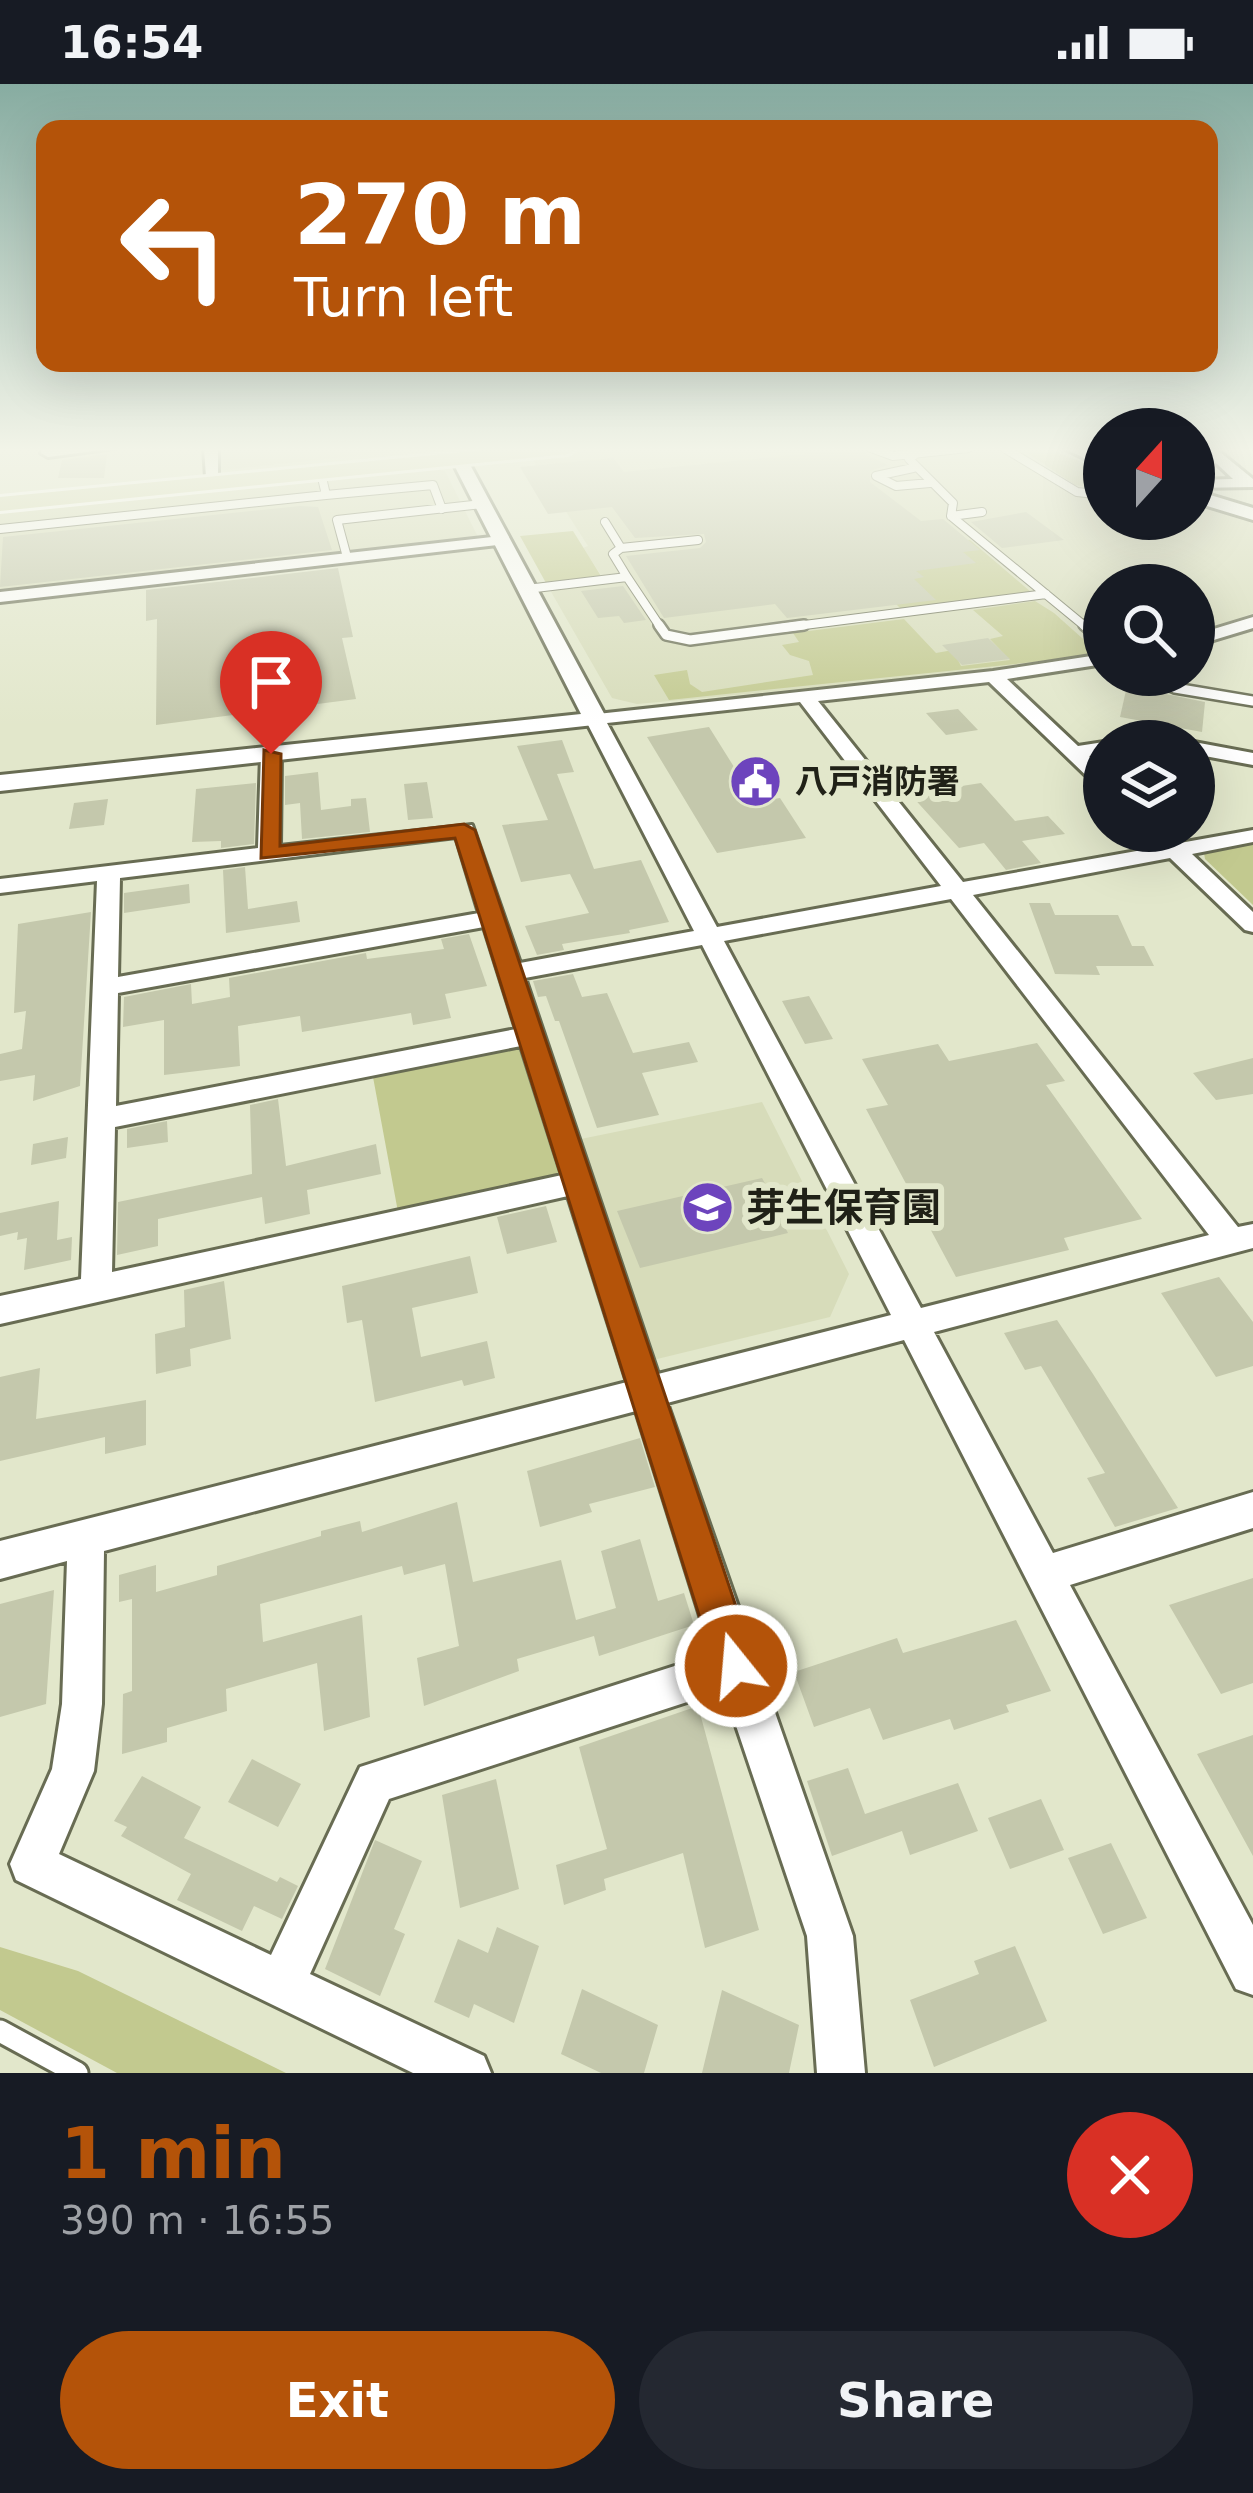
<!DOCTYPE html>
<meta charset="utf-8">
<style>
:root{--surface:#171b24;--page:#242831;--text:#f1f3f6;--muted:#9ea1a6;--accent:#b45309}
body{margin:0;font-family:"DejaVu Sans","Noto Sans JP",sans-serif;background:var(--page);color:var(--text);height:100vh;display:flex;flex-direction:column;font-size:45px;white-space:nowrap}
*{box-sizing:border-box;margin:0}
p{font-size:39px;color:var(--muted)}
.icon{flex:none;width:66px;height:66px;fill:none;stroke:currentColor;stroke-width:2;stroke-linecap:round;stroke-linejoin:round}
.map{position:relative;height:1989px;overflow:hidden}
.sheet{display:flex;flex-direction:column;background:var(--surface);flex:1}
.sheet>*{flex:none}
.guide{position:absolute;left:36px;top:36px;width:1182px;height:252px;border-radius:24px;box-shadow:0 12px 48px #0002;background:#b45309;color:#fff;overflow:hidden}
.needle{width:78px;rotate:21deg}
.controls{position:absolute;left:1083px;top:324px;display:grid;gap:24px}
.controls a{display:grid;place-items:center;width:132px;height:132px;border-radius:50%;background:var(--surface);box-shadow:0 12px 48px #0002;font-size:60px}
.pin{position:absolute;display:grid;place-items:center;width:102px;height:102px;color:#fff;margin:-123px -51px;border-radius:50% 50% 50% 0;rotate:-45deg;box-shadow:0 0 12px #0007}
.pin .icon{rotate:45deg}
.me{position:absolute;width:132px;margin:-66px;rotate:343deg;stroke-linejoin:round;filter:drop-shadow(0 0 9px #0008)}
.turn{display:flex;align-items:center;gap:42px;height:252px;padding:0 60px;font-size:54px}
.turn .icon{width:156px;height:156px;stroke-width:2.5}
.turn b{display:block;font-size:84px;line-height:102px}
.round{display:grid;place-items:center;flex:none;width:126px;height:126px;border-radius:63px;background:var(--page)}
.headline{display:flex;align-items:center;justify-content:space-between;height:204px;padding:0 60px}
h1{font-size:72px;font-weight:600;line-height:90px;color:var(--accent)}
.button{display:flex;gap:24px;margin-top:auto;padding:24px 60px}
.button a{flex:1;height:138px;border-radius:72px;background:var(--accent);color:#fff;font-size:48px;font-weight:600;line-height:138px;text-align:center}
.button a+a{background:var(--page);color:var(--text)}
.status{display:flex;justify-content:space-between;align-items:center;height:84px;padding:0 60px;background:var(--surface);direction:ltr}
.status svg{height:33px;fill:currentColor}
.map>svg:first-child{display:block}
</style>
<div class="status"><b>16:54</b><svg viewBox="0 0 49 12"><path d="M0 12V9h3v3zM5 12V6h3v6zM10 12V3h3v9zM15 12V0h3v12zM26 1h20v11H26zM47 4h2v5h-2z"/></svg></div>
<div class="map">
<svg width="1253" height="1989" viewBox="0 0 1253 1989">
<rect width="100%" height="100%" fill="#e2e7cb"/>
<path fill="#d7dcba" d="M 216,364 L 426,364 L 225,386 L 218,385 Z
M 625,364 L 1046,364 L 1104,387 L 1104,435 L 1194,435 L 1194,420 L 1253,438 L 1253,529 L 1194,551 L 1194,501 L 1104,501 L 1104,571 L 1009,586 L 637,620 L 612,614 L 546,499 L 601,491 L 583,464 L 588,462 L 531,373 Z
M 429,383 L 445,387 L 478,453 L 0,509 L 0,426 Z
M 762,1018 L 849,1190 L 830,1233 L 653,1276 L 576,1056 Z"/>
<path fill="#c2c98f" d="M 1020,364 L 1046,364 L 1104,387 L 1104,406 L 1075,401 Z
M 573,447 L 601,492 L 546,499 L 520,452 Z
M 970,456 L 1031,508 L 901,525 L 847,471 Z
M 1035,517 L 1054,529 L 1101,571 L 669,616 L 654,591 L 687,586 L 690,600 L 702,608 L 813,591 L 809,577 L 790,571 L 782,561 L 799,558 L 793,549 L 904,535 L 936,569 L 953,566 L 961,582 L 1010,576 L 990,555 L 1003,552 L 973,526 Z
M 1253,759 L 1253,821 L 1205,775 L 1204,769 Z
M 515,964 L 524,968 L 562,1085 L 555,1093 L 398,1128 L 373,993 Z
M 0,1863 L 78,1887 L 286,1989 L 117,1989 L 0,1926 Z"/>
<path fill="#c4c8ac" d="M 863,364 L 867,371 L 888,381 L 870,387 L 870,398 L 921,437 L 943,435 L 980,466 L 963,468 L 976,479 L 916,487 L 924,493 L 914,495 L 936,516 L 787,534 L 775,520 L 664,534 L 626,472 L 700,464 L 706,458 L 704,450 L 635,454 L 612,423 L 548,430 L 520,383 L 613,374 L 624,388 Z
M 107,370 L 104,394 L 58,394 L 62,376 Z
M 300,422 L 318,423 L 332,466 L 0,503 L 3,453 Z
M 1026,428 L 1064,456 L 1002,464 L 971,438 Z
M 338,484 L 353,553 L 342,554 L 356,615 L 156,641 L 157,535 L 146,537 L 146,506 Z
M 623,502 L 646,536 L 624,539 L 619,532 L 598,534 L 581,507 Z
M 988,554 L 1010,575 L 962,581 L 942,561 Z
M 1127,602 L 1205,618 L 1202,648 L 1120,633 Z
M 958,625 L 978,646 L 946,651 L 926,629 Z
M 709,643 L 756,718 L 780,714 L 806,754 L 717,769 L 647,653 Z
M 562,656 L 574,688 L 557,690 L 594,785 L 641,776 L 669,838 L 629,846 L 630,849 L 562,860 L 564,866 L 537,871 L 525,842 L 589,829 L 570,790 L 521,798 L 502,741 L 548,736 L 517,662 Z
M 318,688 L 321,726 L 351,722 L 351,715 L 366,714 L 370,748 L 302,755 L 300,719 L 285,721 L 285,692 Z
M 427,698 L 433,734 L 408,736 L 404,700 Z
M 256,699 L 254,760 L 221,764 L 221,757 L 192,758 L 196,705 Z
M 981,699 L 1015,737 L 1048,732 L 1065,750 L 1022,757 L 1041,779 L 1006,786 L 984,759 L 959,764 L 910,710 Z
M 108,715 L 104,741 L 69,745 L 74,719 Z
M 245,783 L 248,825 L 297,817 L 300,838 L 226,849 L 223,786 Z
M 189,800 L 190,819 L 124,829 L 124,809 Z
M 1029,819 L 1050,819 L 1055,831 L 1118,831 L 1132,862 L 1144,862 L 1154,882 L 1096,882 L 1100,891 L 1055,890 Z
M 91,828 L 80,1002 L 33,1017 L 35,991 L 0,997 L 0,970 L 22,965 L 26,927 L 14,929 L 18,840 Z
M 469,850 L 487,902 L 445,910 L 451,934 L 413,941 L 411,929 L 302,948 L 300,932 L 238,942 L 240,982 L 164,991 L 164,936 L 123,943 L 124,913 L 191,900 L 192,920 L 230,913 L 229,894 L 366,869 L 367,875 L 444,865 L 441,855 Z
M 573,890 L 582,913 L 607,909 L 633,969 L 689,958 L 698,978 L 642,989 L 659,1031 L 597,1044 L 559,937 L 555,937 L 546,912 L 538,913 L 533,897 Z
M 809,912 L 833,955 L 805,960 L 782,917 Z
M 1037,959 L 1065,997 L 1046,1001 L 1142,1135 L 1064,1154 L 1069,1166 L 956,1193 L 866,1025 L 888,1021 L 862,975 L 938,960 L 949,977 Z
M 1253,974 L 1253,1010 L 1216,1016 L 1193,989 Z
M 278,1015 L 286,1082 L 376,1060 L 381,1090 L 307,1106 L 310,1130 L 265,1140 L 262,1113 L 158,1135 L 158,1162 L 117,1171 L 118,1118 L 252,1090 L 250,1021 Z
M 167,1037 L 168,1058 L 127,1064 L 127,1045 Z
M 68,1053 L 66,1074 L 31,1081 L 33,1060 Z
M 762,1094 L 767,1103 L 777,1101 L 795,1136 L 783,1139 L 788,1149 L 640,1184 L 617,1127 Z
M 59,1117 L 57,1156 L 72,1153 L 71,1176 L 24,1186 L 27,1154 L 17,1156 L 18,1148 L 0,1152 L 0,1129 Z
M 546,1122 L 557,1158 L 507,1170 L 497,1133 Z
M 470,1172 L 478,1209 L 412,1224 L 421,1273 L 487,1257 L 495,1294 L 464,1302 L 462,1296 L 375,1318 L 362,1236 L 347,1239 L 342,1202 Z
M 1219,1193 L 1253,1238 L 1253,1282 L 1216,1293 L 1161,1209 Z
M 224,1197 L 231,1255 L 190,1265 L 191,1282 L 156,1290 L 155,1250 L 185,1243 L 184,1206 Z
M 1057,1236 L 1093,1290 L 1178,1424 L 1115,1443 L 1087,1394 L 1105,1389 L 1041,1282 L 1025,1286 L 1004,1249 Z
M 40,1284 L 36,1335 L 146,1316 L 146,1361 L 105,1370 L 105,1353 L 0,1377 L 0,1293 Z
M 640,1354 L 655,1403 L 589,1420 L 592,1428 L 540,1443 L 527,1387 Z
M 457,1418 L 473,1498 L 561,1476 L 576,1536 L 616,1524 L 601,1467 L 640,1455 L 658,1517 L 684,1509 L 694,1541 L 599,1572 L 594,1552 L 517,1575 L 519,1587 L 424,1622 L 417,1574 L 459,1562 L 445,1480 L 404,1491 L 402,1482 L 260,1520 L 263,1558 L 362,1531 L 370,1633 L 324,1647 L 317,1579 L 226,1605 L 227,1627 L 167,1644 L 167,1658 L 122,1670 L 123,1610 L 132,1607 L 132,1515 L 119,1518 L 119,1491 L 156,1481 L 156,1508 L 217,1491 L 217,1482 L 321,1452 L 321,1447 L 360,1437 L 362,1448 Z
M 1253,1494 L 1253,1599 L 1221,1610 L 1169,1521 Z
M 54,1506 L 46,1620 L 0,1633 L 0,1520 Z
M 1016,1536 L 1051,1607 L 1006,1621 L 1009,1628 L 954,1646 L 950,1635 L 883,1656 L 870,1624 L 814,1643 L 794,1588 L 897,1554 L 903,1569 Z
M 698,1622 L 759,1846 L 705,1864 L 683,1769 L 604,1795 L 606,1806 L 564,1821 L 556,1781 L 607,1765 L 579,1663 Z
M 1253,1651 L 1253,1772 L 1197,1670 Z
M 252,1675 L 301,1700 L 278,1743 L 228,1718 Z
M 848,1684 L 865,1730 L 958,1699 L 978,1747 L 910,1771 L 902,1747 L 832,1772 L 807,1697 Z
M 142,1692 L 201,1723 L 184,1754 L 277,1798 L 280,1793 L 298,1802 L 282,1835 L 254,1822 L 242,1847 L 177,1816 L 191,1790 L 121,1752 L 127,1743 L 114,1737 Z
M 496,1695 L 519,1805 L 460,1824 L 442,1711 Z
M 1041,1715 L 1064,1766 L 1010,1785 L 988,1734 Z
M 375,1756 L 422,1777 L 394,1845 L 405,1850 L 380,1912 L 325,1885 Z
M 1111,1759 L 1147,1834 L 1103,1850 L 1068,1774 Z
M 497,1843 L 539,1862 L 514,1939 L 474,1920 L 469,1934 L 434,1918 L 458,1855 L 488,1869 Z
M 1015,1862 L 1047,1937 L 934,1983 L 910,1916 L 979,1890 L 974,1877 Z
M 582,1905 L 658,1941 L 644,1989 L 601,1989 L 561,1970 Z
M 722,1906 L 799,1941 L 789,1989 L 702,1989 Z"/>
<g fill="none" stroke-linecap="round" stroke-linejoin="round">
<defs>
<path id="service-far2" d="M 871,364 L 893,372 L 968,364
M 1004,364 L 1077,408 L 1104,411
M 917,369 L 909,375 L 953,419 L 951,432 L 1087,544
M 913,384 L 876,392 L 896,402 L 930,399
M 326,411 L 433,401 L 442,425
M 951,432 L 982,428
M 605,438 L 621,464
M 0,445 L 326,411 L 321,389
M 347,473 L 337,436 L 482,420
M 627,493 L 613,470 L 621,464 L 698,456
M 527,505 L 627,493 L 661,544
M 781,544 L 1046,510"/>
<path id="service-far1" d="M 659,541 L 666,551 L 690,556 L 804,541
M 1084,541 L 1104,558
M 1145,591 L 1175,604 L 1253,617"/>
<path id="service" d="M 0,1947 L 77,1989"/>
<path id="minor" d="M 42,364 L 115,364 L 48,373 L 41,369 Z
M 204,364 L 218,364 L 218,396 L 206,393 Z
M 1200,364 L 1215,364 L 1253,395 L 1253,403 L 1194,404 L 1194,396 L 1233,395 Z
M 501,452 L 509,457 L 506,460 L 0,518 L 0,508 Z
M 1253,533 L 1253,544 L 1194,562 L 1194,551 Z
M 1104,570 L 1104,580 L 1007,595 L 1078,662 L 1104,658 L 1104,670 L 1089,672 L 1104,687 L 1104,704 L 1097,702 L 989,598 L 818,617 L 963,798 L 1159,763 L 1144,747 L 1167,747 L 1180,759 L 1253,746 L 1253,758 L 1192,770 L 1253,828 L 1253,848 L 1245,846 L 1170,774 L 973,811 L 1238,1143 L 1253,1140 L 1253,1164 L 934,1248 L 1053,1469 L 1253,1408 L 1253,1444 L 1070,1501 L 1253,1841 L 1253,1911 L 1236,1905 L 904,1256 L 667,1319 L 853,1852 L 865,1989 L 817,1989 L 807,1852 L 724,1606 L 389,1715 L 310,1890 L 484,1972 L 491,1989 L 413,1989 L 16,1796 L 10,1780 L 52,1685 L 62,1620 L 67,1477 L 0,1495 L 0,1457 L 627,1298 L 568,1112 L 0,1240 L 0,1212 L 81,1195 L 97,797 L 0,809 L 0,795 L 258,764 L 261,671 L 271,665 L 281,671 L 280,762 L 472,741 L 520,879 L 694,847 L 585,635 L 588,631 L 993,587 ZM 800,618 L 941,802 L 717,843 L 607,639 ZM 456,753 L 479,829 L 118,893 L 120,794 ZM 951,815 L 1209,1151 L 921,1224 L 724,857 ZM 484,843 L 516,945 L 116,1022 L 118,909 ZM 702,861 L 891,1231 L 658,1290 L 525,894 ZM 521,962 L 562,1091 L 112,1188 L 115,1043 ZM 636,1327 L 712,1570 L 360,1683 L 271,1871 L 59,1770 L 94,1687 L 102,1620 L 104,1467 Z
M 1146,651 L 1161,653 L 1164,657 L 1136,657 Z
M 1194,658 L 1253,669 L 1253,681 L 1194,670 Z"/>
<path id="tertiary" d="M 459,370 L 467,375 L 607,635 L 603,640 L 0,707 L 0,691 L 581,630 L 451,375 Z"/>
<path id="secondary" d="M 1064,364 L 1087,364 L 1104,372 L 1104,384 Z
M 1194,406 L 1253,424 L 1253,436 L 1194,418 Z"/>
<path id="primary" d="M 506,364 L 578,364 L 568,370 L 0,427 L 0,413 Z"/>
</defs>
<use href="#service-far2" stroke="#686c53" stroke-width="10"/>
<use href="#service-far1" stroke="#686c53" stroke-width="14"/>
<use href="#service" stroke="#686c53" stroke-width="27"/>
<use href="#minor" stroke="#686c53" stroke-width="6"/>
<use href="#tertiary" stroke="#686c53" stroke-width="6"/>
<use href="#secondary" stroke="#686c53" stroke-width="6"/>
<use href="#primary" stroke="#fff" stroke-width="6"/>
<use href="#service-far2" stroke="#fff" stroke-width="8"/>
<use href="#service-far1" stroke="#fff" stroke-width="9"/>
<use href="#service" stroke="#fff" stroke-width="21"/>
<use href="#minor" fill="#fff" fill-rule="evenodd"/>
<use href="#tertiary" fill="#fff" fill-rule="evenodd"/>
<use href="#secondary" fill="#fff" fill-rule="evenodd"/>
<use href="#primary" fill="#d6dbb2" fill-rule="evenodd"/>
</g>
<linearGradient id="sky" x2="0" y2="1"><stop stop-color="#87aca1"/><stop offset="0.57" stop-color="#f2f4e8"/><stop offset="1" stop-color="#f2f4e8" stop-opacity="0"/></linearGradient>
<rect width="1253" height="642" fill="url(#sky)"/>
<path fill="#b45309" stroke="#753606" stroke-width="3" d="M 264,666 L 281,670 L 280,762 L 464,740 L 475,746 L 756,1582 L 750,1597 L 736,1603 L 721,1597 L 715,1582 L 455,754 L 261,774 Z"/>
<defs>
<symbol id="civic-disc" viewBox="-11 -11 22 22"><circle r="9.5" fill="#6d44bd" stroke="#e2e7cb"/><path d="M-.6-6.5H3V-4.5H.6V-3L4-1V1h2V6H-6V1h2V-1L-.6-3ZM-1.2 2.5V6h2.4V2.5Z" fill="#fff"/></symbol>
<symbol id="school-disc" viewBox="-11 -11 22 22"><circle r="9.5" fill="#6d44bd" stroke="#e2e7cb"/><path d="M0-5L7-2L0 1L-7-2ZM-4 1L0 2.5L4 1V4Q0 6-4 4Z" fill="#fff"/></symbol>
</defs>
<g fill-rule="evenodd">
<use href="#civic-disc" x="726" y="668" width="59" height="59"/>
<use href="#school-disc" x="678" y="1094" width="59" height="59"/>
</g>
<g text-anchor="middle" stroke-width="12" stroke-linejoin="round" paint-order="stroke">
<g font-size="33" font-weight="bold" fill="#202117" stroke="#e2e7cb" text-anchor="start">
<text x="795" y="709">八戸消防署</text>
</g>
<g font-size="39" font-weight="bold" fill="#202117" stroke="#e2e7cb" text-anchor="start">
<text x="746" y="1137">芽生保育園</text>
</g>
</g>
</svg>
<div class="controls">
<a><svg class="needle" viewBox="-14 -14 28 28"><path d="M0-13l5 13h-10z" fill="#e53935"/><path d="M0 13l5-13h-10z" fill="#9ea1a6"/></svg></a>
<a><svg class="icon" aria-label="search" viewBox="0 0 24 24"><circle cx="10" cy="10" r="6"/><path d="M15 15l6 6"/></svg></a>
<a><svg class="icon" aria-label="layers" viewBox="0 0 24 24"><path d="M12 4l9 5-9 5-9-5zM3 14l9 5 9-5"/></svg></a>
</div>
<div class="pin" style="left:271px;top:670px;background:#d93025"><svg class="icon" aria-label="arrive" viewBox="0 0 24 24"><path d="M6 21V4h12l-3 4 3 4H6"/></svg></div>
<svg class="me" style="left:736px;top:1582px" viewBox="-20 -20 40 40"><circle r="17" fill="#b45309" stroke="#fff" stroke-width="3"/><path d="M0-11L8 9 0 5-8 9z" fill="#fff"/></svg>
<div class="guide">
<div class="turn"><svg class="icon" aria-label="left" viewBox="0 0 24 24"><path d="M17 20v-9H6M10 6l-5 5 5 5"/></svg><div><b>270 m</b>Turn left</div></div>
</div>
</div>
<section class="sheet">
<div class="headline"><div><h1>1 min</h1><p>390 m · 16:55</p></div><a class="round" style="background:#d93025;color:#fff"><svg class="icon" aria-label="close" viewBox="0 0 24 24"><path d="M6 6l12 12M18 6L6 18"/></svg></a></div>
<div class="button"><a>Exit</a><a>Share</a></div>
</section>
